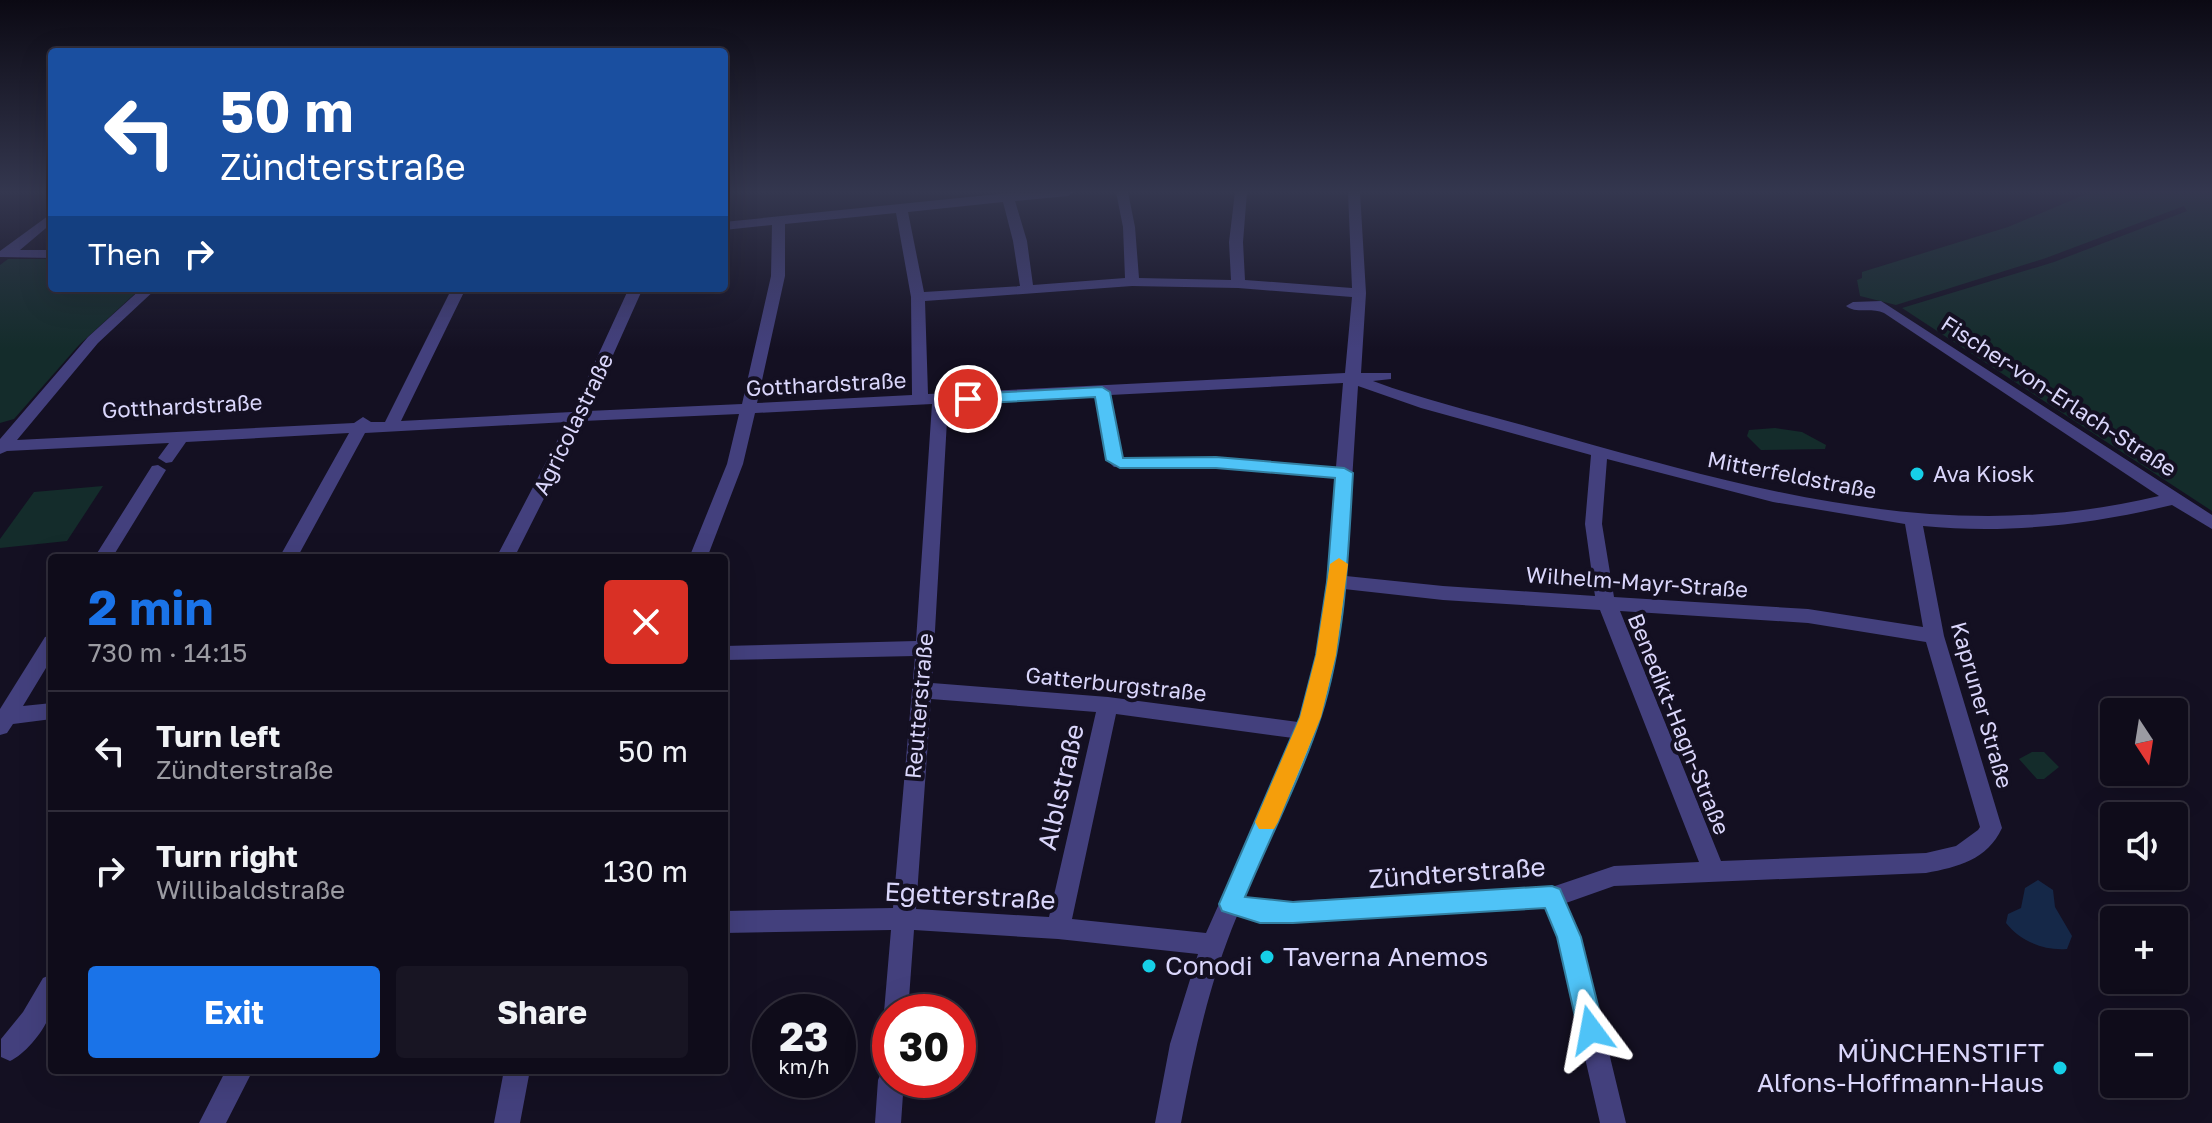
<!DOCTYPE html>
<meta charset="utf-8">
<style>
:root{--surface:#0f0c1a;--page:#181523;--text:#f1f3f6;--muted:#9b9ba2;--line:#2f2c39;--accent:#1a73e8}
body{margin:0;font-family:"Golos Text",sans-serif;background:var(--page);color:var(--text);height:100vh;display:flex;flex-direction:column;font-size:30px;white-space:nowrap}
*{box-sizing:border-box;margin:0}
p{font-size:26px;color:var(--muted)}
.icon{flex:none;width:44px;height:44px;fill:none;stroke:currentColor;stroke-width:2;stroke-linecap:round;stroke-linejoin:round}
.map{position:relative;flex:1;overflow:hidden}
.panel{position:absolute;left:48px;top:554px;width:680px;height:520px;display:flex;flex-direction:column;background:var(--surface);border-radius:8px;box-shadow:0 8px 32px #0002,0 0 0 2px var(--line)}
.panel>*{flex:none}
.hud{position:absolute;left:48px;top:48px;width:680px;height:244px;border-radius:8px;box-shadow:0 8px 32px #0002,0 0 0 2px var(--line);background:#1a4fa0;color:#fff;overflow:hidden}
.needle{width:52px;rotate:168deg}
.fabs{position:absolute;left:2100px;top:698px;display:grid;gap:16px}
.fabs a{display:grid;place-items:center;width:88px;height:88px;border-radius:8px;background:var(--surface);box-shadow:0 8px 32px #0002,0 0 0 2px var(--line);font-size:40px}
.speed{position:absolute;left:752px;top:994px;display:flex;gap:16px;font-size:40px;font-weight:700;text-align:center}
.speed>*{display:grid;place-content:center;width:104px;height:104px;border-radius:50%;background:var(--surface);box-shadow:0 8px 32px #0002,0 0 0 2px var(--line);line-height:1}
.speed small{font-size:20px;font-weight:400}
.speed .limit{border:12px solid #d22;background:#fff;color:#111}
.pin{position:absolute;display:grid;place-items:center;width:68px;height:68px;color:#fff;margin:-34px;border:4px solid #fff;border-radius:50%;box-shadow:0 2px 8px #0007}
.me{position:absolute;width:88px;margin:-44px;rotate:347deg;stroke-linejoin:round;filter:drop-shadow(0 0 6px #0008)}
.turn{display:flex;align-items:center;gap:28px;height:168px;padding:0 40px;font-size:36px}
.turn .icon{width:104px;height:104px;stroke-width:2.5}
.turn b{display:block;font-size:56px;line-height:68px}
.then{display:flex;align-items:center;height:76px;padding:0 40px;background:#0003;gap:16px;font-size:30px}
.round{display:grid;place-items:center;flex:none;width:84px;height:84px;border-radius:8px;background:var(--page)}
.summary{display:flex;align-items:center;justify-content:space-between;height:136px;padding:0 40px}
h1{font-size:48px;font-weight:700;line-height:60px;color:var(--accent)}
.action{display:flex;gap:16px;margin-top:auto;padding:16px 40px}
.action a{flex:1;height:92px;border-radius:8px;background:var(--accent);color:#fff;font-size:32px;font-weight:700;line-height:92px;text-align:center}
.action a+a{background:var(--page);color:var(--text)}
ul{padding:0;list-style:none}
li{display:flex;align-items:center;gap:24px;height:120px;padding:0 40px;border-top:2px solid var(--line)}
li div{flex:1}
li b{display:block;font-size:30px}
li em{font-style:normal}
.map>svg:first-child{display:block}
</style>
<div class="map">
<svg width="2212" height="1123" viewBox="0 0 2212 1123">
<rect width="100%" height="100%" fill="#141022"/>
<path fill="#142c2b" d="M 2091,192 L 2212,192 L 2212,511 L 1902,308 L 2054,262 L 2187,211 L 2184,206 L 2046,258 L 1896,305 L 1860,296 L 1857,280 L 1862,278 L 1862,272 L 2008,227 Z
M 8,259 L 52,259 L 52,288 L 141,288 L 79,345 L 14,419 L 0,423 L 0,265 Z
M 1775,428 L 1802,432 L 1826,445 L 1825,449 L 1761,450 L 1747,436 L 1749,430 Z
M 103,486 L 67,541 L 0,548 L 0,539 L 34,492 Z
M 2032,752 L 2044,752 L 2059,767 L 2044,779 L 2037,779 L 2019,759 Z"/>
<path fill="#152848" d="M 2038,880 L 2053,890 L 2055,907 L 2072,936 L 2067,949 C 2044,951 2020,941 2006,923 L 2008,914 L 2021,908 L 2025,888 Z"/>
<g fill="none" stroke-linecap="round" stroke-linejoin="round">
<path fill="#43407d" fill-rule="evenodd" d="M 1074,192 L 1068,196 L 1015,201 L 1027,241 L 1033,285 L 1125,278 L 1123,227 L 1116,192 L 1128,192 L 1135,227 L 1139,278 L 1231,280 L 1229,242 L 1235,192 L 1247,192 L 1243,242 L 1245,280 L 1352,288 L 1348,192 L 1360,192 L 1366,293 L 1361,373 L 1391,373 L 1391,379 L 1373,381 C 1435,404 1501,418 1565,437 C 1764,493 1952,546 2159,496 L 1884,313 C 1872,307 1855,314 1846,306 L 1853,302 L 1881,301 L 2212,515 L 2212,529 L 2172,505 C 2089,525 2008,534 1923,526 L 1944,636 L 2002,828 C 1987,860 1958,867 1926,873 L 1614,886 L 1566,903 L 1581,937 L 1626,1123 L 1600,1123 L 1557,937 L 1545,908 L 1293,923 L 1260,923 L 1237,916 C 1209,983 1194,1053 1181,1123 L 1155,1123 L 1170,1044 L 1198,954 L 1058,939 L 914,930 L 908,1012 L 890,1012 L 890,1022 L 884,1012 L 891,930 L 724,933 L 724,911 L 893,908 L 915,656 L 724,660 L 724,646 L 916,641 L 932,404 L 755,413 L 743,464 L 707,558 L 689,558 L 727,464 L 739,414 L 583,421 L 514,558 L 496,558 L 567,422 L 365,433 L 297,558 L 279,558 L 349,433 L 186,442 L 172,462 L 166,463 L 158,458 L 169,443 L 7,451 L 0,454 L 0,439 L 88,337 L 142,288 L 157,288 L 98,343 L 17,440 L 354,423 L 363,417 L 371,422 L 385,422 L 452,288 L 466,288 L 401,421 L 572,412 L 629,288 L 643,288 L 588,411 L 742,404 L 771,276 L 772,225 L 724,230 L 724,222 L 1008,193 ZM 1003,202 L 1013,241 L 1020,286 L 924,292 L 908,212 ZM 896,213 L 911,297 L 912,395 L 757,403 L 785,276 L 785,224 ZM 1132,286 L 1238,288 L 1352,297 L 1345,373 L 928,394 L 925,301 ZM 1343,383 L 1336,467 L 1216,458 L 1123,458 L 1110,395 ZM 1358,386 L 1421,408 L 1591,455 L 1585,524 L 1595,596 L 1443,586 L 1346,576 ZM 1095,395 L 1107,460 L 1114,467 L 1216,468 L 1335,478 L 1330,558 L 1316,655 L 1298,722 L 1108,697 L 932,683 L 948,403 ZM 1607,459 L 1773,502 L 1905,524 L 1923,627 L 1808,609 L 1614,597 L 1602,524 ZM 1344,589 L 1443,600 L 1600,610 L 1699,862 L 1614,866 L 1552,887 L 1293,901 L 1260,901 L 1245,897 L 1316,731 L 1336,655 ZM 1620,611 L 1808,623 L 1926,642 L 1980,827 L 1978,830 L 1956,846 L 1926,853 L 1721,861 ZM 931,699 L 1096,712 L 1049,917 L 916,909 ZM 1116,714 L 1293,738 L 1206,933 L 1072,919 Z
M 52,213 L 52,223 L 20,250 L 52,250 L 52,258 L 0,257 L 0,251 Z
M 158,465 L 166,470 L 112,558 L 94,558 L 152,466 Z
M 52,635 L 52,658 L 23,706 L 52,703 L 52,719 L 13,724 L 7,733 L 0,735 L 0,709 L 45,637 Z
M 52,974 C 52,985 53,996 52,1006 C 50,1025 26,1054 10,1061 L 1,1057 L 1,1039 L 23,1012 L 43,978 Z
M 890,1068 L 890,1080 L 904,1080 L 901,1123 L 875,1123 L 878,1080 L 882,1071 Z
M 226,1070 L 253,1070 L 226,1123 L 199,1123 Z
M 504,1070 L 530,1070 L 520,1123 L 494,1123 Z"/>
</g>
<linearGradient id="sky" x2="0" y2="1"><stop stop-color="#0b0913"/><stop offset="0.55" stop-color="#34374f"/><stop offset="1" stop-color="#34374f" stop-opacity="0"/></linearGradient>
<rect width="2212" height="349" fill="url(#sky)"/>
<path fill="#4fc3f7" stroke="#337fa1" stroke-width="2" d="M 1102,387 L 1110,392 L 1123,458 L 1216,457 L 1344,468 L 1353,473 C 1348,554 1346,638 1321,716 C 1301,777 1270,837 1245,897 L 1293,902 L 1552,886 L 1560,889 L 1581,937 L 1604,1030 L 1600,1039 L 1591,1042 L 1582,1039 L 1578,1030 L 1557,937 L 1545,908 L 1293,923 L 1260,923 L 1222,911 L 1219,904 L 1300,717 L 1316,655 L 1327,582 L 1335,478 L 1216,468 L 1120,468 L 1106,460 L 1095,397 L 968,404 L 960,399 L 968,394 Z"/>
<path fill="#f59e0b" d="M 1339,558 L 1348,564 L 1336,655 L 1321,717 L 1278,822 L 1274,829 L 1259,829 L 1255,822 L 1300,717 L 1316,655 L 1330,564 Z"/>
<g fill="#16cfe7" stroke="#141022" stroke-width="3">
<circle cx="1917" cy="474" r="8"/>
<circle cx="1267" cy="957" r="8"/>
<circle cx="1149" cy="966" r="8"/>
<circle cx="2060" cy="1068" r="8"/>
</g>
<g text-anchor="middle" stroke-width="8" stroke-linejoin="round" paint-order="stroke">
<g font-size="22" fill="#dad6fb" stroke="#141022">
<text transform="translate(826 384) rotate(-3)" y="8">Gotthardstraße</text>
<text transform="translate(2059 396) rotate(33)" y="8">Fischer-von-Erlach-Straße</text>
<text transform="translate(182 406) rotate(-3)" y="8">Gotthardstraße</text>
<text transform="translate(573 424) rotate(-64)" y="8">Agricolastraße</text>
<text transform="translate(1792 475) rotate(11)" y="8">Mitterfeldstraße</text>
<text transform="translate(1637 582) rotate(4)" y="8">Wilhelm-Mayr-Straße</text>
<text transform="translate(1116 684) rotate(6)" y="8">Gatterburgstraße</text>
<text transform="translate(1982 705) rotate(74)" y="8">Kapruner Straße</text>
<text transform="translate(919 706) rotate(-85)" y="8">Reutterstraße</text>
<text transform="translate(1679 724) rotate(68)" y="8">Benedikt-Hagn-Straße</text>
</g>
<g font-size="22" fill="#dad6fb" stroke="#141022" text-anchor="start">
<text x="1933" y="482">Ava Kiosk</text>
</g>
<g font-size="26" fill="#dad6fb" stroke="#141022">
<text transform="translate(1061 787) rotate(-77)" y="9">Alblstraße</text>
<text transform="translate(1457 873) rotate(-4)" y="9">Zündterstraße</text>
<text transform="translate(970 896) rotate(3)" y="9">Egetterstraße</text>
</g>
<g font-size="26" fill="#dad6fb" stroke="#141022" text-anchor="start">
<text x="1283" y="966">Taverna Anemos</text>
<text x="1165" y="975">Conodi</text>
<text x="2044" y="1062" text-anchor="end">MÜNCHENSTIFT<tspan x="2044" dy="30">Alfons-Hoffmann-Haus</tspan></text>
</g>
</g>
</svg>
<div class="fabs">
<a><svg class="needle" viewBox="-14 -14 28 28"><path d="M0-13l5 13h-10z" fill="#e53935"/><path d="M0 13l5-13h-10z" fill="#9b9ba2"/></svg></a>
<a><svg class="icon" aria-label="sound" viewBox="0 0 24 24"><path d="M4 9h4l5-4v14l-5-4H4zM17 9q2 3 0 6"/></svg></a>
<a>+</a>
<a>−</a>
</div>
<div class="speed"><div>23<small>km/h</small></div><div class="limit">30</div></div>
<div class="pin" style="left:968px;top:399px;background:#d93025"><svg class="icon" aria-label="arrive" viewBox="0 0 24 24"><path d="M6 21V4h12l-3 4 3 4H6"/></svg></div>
<svg class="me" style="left:1591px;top:1030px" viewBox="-20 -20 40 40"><path d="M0-17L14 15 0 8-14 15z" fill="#4fc3f7" stroke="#fff" stroke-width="4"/></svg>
<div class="hud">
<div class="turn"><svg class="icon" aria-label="left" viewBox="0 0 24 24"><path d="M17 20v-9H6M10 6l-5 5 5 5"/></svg><div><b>50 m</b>Zündterstraße</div></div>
<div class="then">Then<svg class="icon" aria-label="right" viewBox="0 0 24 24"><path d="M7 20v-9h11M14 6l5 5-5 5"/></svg></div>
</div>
<section class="panel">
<div class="summary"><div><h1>2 min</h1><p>730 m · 14:15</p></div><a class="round" style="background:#d93025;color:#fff"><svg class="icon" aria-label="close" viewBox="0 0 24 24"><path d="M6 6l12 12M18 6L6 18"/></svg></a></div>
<ul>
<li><svg class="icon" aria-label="left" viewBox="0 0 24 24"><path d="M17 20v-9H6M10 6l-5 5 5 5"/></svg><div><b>Turn left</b><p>Zündterstraße</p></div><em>50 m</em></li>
<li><svg class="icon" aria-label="right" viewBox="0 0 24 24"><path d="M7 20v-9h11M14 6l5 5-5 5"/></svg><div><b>Turn right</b><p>Willibaldstraße</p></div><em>130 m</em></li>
</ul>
<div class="action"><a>Exit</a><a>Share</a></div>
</section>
</div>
